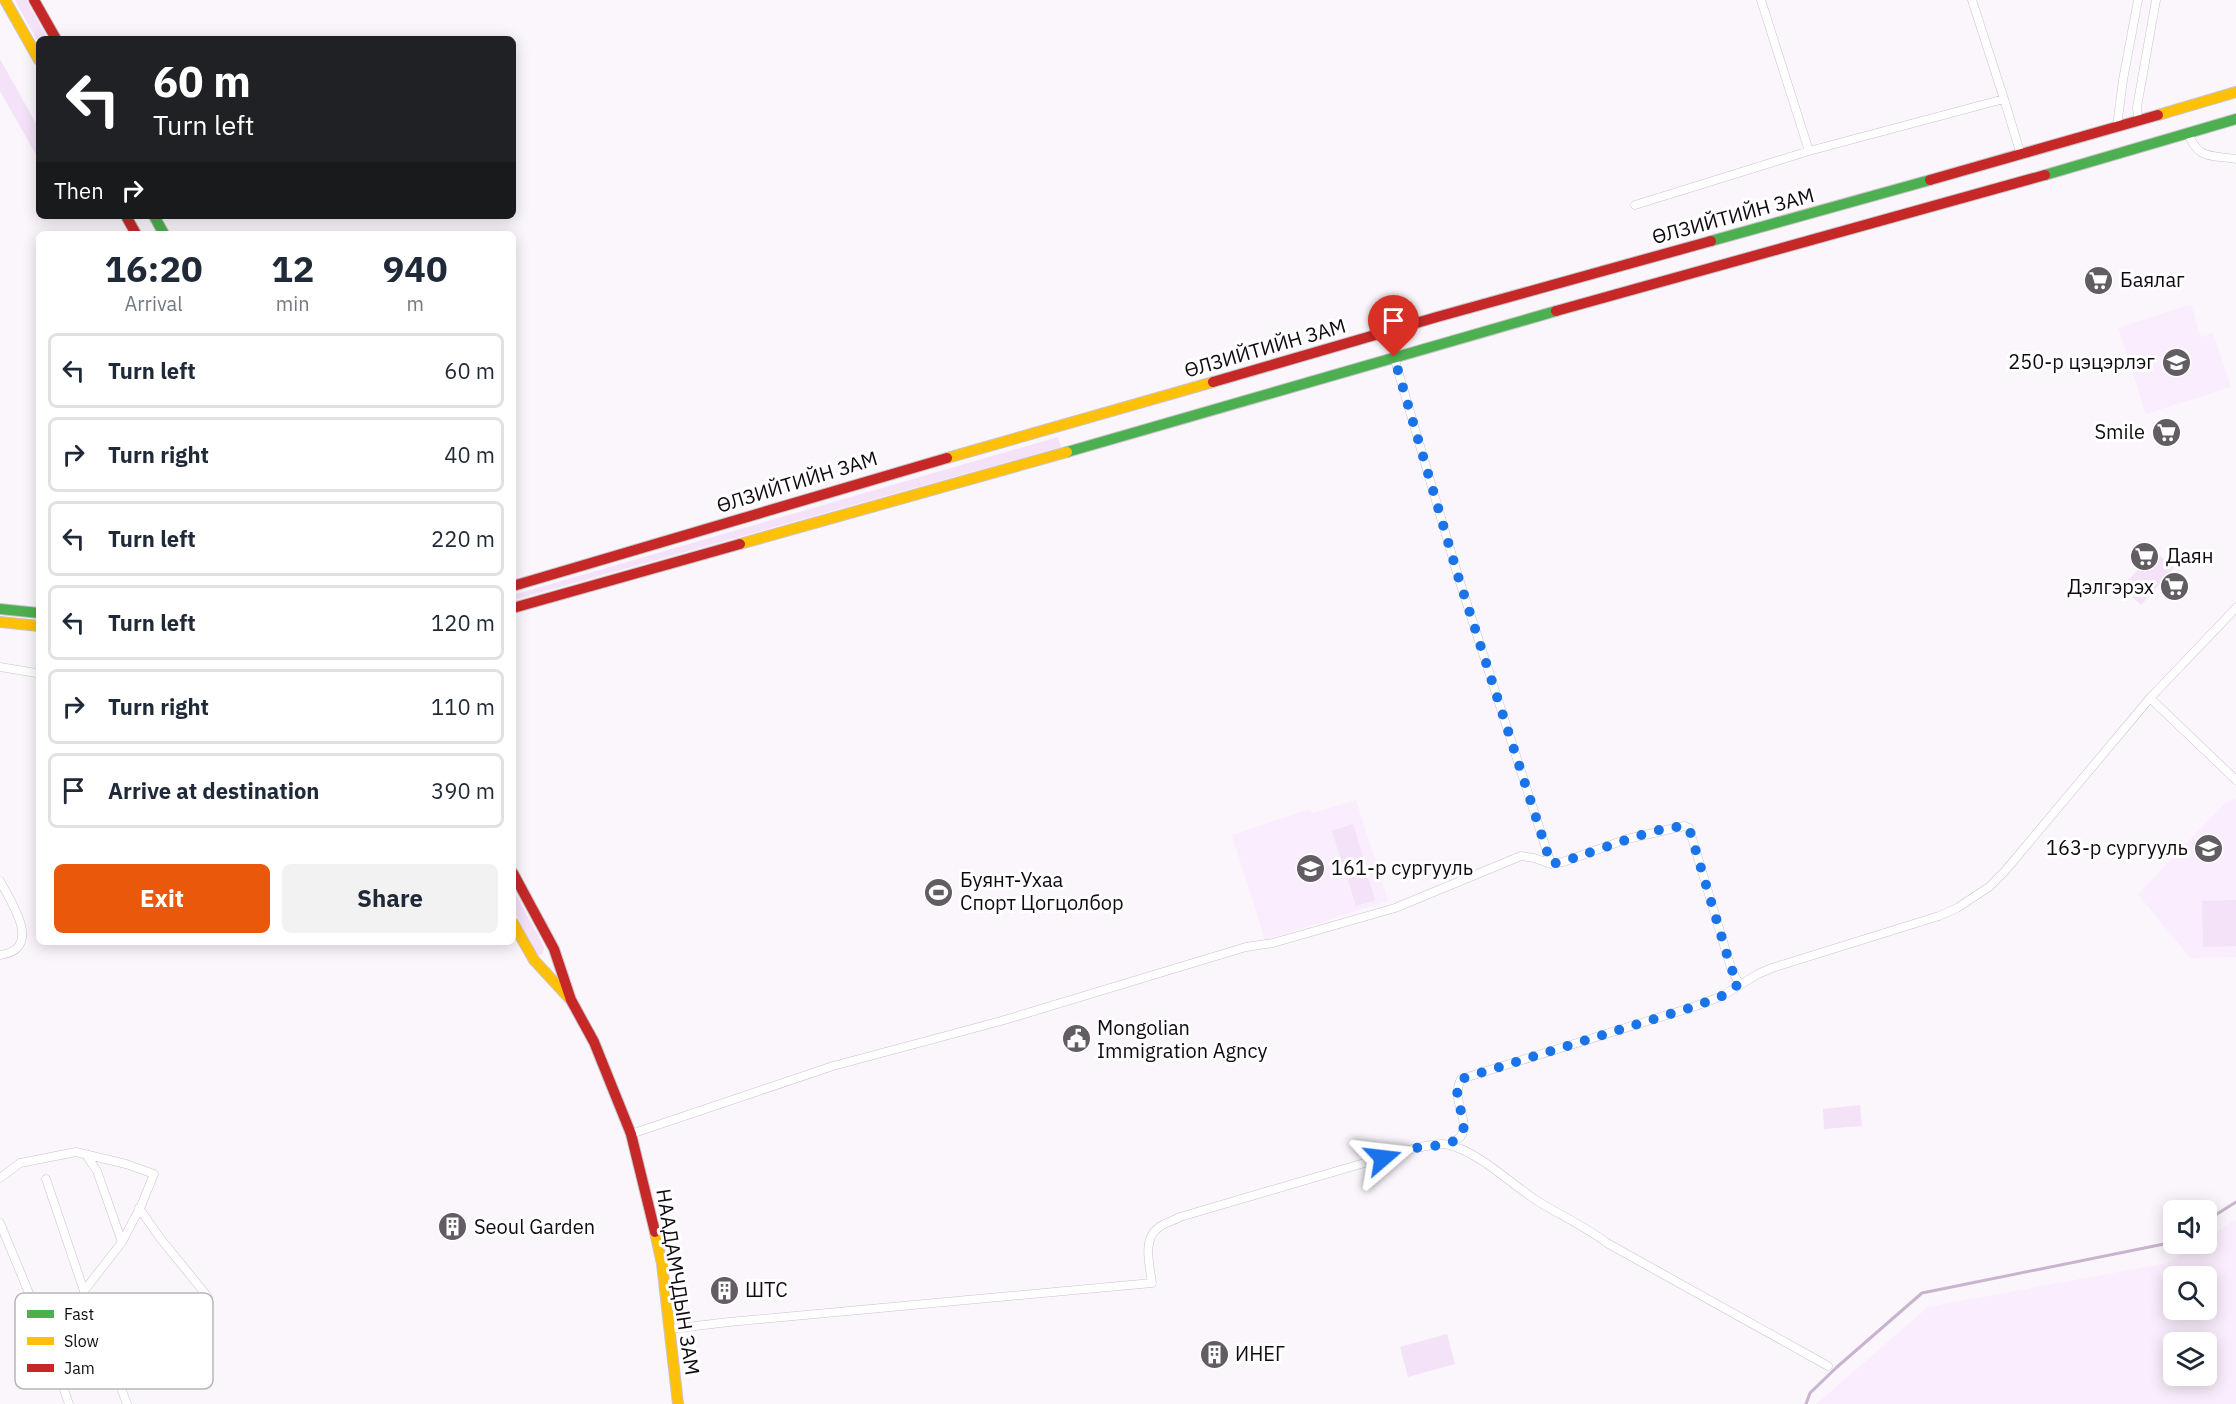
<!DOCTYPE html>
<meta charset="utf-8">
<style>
:root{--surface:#fff;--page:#f2f2f3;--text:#1f2937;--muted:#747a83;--line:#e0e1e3;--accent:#ea580c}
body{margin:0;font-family:"IBM Plex Sans",sans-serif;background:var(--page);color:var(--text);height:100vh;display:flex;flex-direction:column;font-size:22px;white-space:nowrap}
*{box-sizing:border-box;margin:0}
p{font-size:20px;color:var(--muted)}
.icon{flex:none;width:33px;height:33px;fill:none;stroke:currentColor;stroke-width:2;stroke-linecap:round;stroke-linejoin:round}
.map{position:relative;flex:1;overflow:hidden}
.drawer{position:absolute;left:36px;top:231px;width:480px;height:714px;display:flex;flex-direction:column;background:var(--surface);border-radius:9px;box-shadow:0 3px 15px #0003}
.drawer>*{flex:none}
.top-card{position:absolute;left:36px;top:36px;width:480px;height:183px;border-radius:9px;box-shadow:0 3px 15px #0003;background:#202124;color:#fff;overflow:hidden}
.controls{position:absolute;left:2163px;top:1200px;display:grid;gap:12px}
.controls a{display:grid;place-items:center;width:54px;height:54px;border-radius:9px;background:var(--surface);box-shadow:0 3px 15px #0003;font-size:30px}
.pin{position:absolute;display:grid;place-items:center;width:51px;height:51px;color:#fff;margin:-62px -26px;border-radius:50% 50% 50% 0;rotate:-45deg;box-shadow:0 0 6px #0007}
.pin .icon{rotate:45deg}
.me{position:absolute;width:66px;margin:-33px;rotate:73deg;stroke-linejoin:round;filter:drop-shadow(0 0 4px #0008)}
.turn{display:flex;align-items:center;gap:21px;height:126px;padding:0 18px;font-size:27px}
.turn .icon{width:78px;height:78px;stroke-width:2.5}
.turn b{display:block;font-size:42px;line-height:51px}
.then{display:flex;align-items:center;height:57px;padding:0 18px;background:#0003;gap:12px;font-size:22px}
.eta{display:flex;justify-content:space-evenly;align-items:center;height:102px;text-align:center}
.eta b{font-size:36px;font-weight:700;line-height:42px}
.action{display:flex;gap:12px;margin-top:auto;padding:12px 18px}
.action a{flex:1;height:69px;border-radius:9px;background:var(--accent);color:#fff;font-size:24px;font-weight:700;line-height:69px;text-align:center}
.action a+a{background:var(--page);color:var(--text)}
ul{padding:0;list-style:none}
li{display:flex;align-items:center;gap:18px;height:75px;margin:0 12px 9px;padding:0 6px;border:3px solid var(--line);border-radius:9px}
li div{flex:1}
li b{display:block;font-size:22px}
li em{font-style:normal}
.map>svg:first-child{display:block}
</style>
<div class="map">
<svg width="2236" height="1404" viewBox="0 0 2236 1404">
<rect width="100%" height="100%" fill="#fbf6fc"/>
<path fill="#faedfd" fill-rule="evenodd" d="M 2191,304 L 2201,337 L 2213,333 L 2231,387 L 2146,414 L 2118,328 Z
M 2236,798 L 2236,957 L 2190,958 L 2138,894 L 2226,802 Z
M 1356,800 L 1388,901 L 1265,940 L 1232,835 L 1310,809 L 1312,813 Z
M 2236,1219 L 2236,1404 L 1816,1404 L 1928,1307 L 2167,1263 L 2198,1244 L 2206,1244 L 2207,1238 ZM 2174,1276 L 2206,1276 L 2206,1310 L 2174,1310 ZM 2174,1342 L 2206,1342 L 2206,1376 L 2174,1376 Z"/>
<path fill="#f4e2f8" d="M 15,0 L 26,0 L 48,39 L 39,39 L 39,44 Z
M 0,59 L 39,129 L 39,160 L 0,91 Z
M 1058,437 L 1061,447 L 513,600 L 513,595 Z
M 2155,551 L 2174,568 L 2141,605 L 2122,587 Z
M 1353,824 L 1364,860 L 1343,867 L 1332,831 Z
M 1364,864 L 1375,900 L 1356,906 L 1345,871 Z
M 513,889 L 544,947 L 543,954 L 539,955 L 536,952 L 513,910 Z
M 2236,900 L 2236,946 L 2203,947 L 2202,901 Z
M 1860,1105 L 1862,1126 L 1824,1129 L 1823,1109 Z
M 1447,1334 L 1455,1364 L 1408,1377 L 1400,1347 Z"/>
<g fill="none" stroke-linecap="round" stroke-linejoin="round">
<path stroke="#c9b3ce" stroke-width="3" d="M 2206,1221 L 2236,1202
M 1806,1404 L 1810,1393 L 1837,1367 L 1922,1293 L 2174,1242"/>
<defs>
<path id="street" d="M 1761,0 L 1809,151 L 2004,99 L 2021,155
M 1972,0 L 2004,99
M 2138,120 L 2137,107 L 2156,0
M 2117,126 L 2123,80 L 2138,0
M 2188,133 C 2198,160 2211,155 2236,159
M 1635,205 L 1809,151
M 1394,357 L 1458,576 L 1551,864
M 0,667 L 36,673
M 2150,698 L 2236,780
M 0,881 C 11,902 44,949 0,955
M 631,1134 L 833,1066 L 1001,1021 L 1246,947 L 1273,943 L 1395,908 L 1521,856 L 1534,858 L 1551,864 L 1563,862 L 1627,839 L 1684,826 L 1689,828 L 1731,968 L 1739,984
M 1449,1145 C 1452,1143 1459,1139 1461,1136 C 1471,1120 1450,1101 1461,1079 L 1696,1006 L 1722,996 L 1758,974 L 1772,968 L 1939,916 L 1957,908 L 1989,887 L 2005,871 L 2150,698 L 2236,608
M 87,1156 L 97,1171 L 122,1242
M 0,1178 L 20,1163 L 76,1152 L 126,1164 L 154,1174 L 141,1206 L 122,1242 L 84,1291
M 46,1179 L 84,1291 L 127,1404
M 139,1208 L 160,1238 L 208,1297
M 0,1223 L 40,1320 L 69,1404
M 670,1329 L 729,1322 L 1152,1283 C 1150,1267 1142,1239 1158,1228 C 1164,1223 1173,1221 1180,1217 L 1412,1149 C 1423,1147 1438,1142 1449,1145 C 1479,1152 1512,1185 1539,1202 C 1562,1216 1586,1227 1607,1243 L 1828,1366"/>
<path id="fast" d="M 2045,175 L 2236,119
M 154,216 L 164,234
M 1711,241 L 1930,180
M 1067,452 L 1556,311
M 0,609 L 39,613"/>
<path id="slow" d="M 5,0 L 39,60
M 2158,115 L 2236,92
M 947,458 L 1213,382
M 740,544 L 1067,452
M 0,622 L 39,626
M 513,923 L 534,960 L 569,998
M 655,1232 L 662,1264 L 678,1404"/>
<path id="jam" d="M 34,0 L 56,39
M 1930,180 L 2158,115
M 126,216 L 136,234
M 1556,311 L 2045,175
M 1213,382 L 1437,317 L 1711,241
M 513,586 L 947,458
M 513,608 L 740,544
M 513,873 L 554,949 L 571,1000 L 594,1042 L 631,1134 L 655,1232"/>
</defs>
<use href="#street" stroke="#c8c4ca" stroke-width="9"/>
<use href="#fast" stroke="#c8c4ca" stroke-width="12"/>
<use href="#slow" stroke="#c8c4ca" stroke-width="12"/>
<use href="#jam" stroke="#c8c4ca" stroke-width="12"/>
<use href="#street" stroke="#fefeff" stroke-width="8"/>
<use href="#fast" stroke="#4caf50" stroke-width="10"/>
<use href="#slow" stroke="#ffc107" stroke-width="10"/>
<use href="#jam" stroke="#c62828" stroke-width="10"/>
</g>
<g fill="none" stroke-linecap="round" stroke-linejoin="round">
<path stroke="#1a73e8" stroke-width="10" stroke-dasharray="0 18" d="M 1383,1158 C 1393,1154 1404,1150 1415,1148 C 1432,1145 1469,1148 1463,1120 C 1460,1104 1453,1094 1461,1079 L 1696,1006 L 1722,996 L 1739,984 L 1731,968 L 1689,828 C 1668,819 1579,860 1551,864 L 1458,576 L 1394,357"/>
</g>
<defs>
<symbol id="supermarket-disc" viewBox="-11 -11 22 22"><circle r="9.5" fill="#625d63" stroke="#fff"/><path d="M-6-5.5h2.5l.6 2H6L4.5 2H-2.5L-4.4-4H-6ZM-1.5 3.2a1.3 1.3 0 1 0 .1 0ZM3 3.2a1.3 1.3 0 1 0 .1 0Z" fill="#fff"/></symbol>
<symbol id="school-disc" viewBox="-11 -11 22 22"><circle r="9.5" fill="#625d63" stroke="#fff"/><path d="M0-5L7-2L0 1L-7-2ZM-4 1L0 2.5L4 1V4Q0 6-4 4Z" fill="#fff"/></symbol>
<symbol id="stadium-disc" viewBox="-11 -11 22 22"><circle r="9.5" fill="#625d63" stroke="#fff"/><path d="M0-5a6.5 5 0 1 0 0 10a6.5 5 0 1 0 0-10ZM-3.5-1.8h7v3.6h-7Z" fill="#fff"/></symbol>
<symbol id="civic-disc" viewBox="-11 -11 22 22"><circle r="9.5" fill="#625d63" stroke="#fff"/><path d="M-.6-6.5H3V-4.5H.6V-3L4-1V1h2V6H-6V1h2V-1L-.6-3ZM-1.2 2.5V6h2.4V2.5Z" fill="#fff"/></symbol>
<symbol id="building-disc" viewBox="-11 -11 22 22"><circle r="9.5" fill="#625d63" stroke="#fff"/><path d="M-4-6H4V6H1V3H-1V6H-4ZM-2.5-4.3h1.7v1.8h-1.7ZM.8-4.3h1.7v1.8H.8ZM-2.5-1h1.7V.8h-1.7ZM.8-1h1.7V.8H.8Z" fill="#fff"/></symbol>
</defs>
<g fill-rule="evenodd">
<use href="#supermarket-disc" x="2082" y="264" width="33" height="33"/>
<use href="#school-disc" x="2160" y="346" width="33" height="33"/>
<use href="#supermarket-disc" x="2150" y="416" width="33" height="33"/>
<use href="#supermarket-disc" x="2128" y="540" width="33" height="33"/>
<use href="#supermarket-disc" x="2158" y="570" width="33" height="33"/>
<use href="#school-disc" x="2192" y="832" width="33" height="33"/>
<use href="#school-disc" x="1294" y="852" width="33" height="33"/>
<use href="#stadium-disc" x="922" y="876" width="33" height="33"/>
<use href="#civic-disc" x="1060" y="1022" width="33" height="33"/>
<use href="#building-disc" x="436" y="1210" width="33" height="33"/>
<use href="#building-disc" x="708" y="1274" width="33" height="33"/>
<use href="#building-disc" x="1198" y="1338" width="33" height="33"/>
</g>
<g text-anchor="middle" stroke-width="6" stroke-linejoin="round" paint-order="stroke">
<g font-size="20" fill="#100b11" stroke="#fff">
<text transform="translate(1733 216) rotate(-15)" y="7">ӨЛЗИЙТИЙН ЗАМ</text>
<text transform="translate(1265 348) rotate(-16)" y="7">ӨЛЗИЙТИЙН ЗАМ</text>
<text transform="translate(797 482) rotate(-17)" y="7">ӨЛЗИЙТИЙН ЗАМ</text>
<text transform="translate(678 1282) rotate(81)" y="7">НААДАМЧДЫН ЗАМ</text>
</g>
<g font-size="20" fill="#100b11" stroke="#fff" text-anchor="start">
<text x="2120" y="287">Баялаг</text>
<text x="2155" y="369" text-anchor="end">250-р цэцэрлэг</text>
<text x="2145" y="439" text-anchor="end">Smile</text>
<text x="2166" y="563">Даян</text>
<text x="2154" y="594" text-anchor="end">Дэлгэрэх</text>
<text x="2188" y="855" text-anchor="end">163-р сургууль</text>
<text x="1331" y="875">161-р сургууль</text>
<text x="960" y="887">Буянт-Ухаа<tspan x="960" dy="23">Спорт Цогцолбор</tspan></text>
<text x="1097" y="1035">Mongolian<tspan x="1097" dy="23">Immigration Agncy</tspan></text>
<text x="474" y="1234">Seoul Garden</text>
<text x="745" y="1297">ШТС</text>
<text x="1235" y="1361">ИНЕГ</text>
</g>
</g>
<rect x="15" y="1293" width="198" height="96" rx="9" fill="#fff" stroke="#b7b6b8" stroke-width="1.5"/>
<rect x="27" y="1310" width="27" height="8" fill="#4caf50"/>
<rect x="27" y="1337" width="27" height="8" fill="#ffc107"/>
<rect x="27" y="1364" width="27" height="8" fill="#c62828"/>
<g font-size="16" fill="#100b11">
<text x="64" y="1320">Fast</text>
<text x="64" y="1347">Slow</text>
<text x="64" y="1374">Jam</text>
</g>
</svg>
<div class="controls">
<a><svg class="icon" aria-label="sound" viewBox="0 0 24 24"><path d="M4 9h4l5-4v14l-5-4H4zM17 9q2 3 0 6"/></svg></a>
<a><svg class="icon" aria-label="search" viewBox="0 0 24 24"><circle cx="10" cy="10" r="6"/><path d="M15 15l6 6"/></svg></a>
<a><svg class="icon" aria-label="layers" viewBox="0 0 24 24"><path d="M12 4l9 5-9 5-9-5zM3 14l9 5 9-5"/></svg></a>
</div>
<div class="pin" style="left:1394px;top:357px;background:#d93025"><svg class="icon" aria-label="arrive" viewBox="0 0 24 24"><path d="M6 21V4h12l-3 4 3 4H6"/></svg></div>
<svg class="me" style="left:1383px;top:1158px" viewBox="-20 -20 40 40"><path d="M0-17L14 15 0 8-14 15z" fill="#1a73e8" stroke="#fff" stroke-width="4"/></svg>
<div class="top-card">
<div class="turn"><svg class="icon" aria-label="left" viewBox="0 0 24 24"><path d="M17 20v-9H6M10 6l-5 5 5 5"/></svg><div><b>60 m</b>Turn left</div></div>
<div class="then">Then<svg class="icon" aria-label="right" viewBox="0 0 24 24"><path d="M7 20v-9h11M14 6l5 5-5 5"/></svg></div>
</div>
<section class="drawer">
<div class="eta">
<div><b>16:20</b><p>Arrival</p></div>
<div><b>12</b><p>min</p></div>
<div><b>940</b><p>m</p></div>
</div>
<ul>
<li><svg class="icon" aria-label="left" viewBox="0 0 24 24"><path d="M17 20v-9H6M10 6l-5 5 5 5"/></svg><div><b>Turn left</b></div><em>60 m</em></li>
<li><svg class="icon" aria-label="right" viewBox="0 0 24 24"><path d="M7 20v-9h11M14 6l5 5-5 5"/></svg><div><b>Turn right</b></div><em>40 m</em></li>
<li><svg class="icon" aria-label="left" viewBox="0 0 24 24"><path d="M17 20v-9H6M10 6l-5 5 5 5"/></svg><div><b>Turn left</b></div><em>220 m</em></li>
<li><svg class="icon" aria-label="left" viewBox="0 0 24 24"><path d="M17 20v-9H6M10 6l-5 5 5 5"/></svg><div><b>Turn left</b></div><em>120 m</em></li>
<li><svg class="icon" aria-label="right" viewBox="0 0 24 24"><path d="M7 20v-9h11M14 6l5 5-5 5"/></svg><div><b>Turn right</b></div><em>110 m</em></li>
<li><svg class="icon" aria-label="arrive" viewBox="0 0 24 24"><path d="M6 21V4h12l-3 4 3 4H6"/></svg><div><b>Arrive at destination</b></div><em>390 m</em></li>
</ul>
<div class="action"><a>Exit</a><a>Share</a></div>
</section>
</div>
